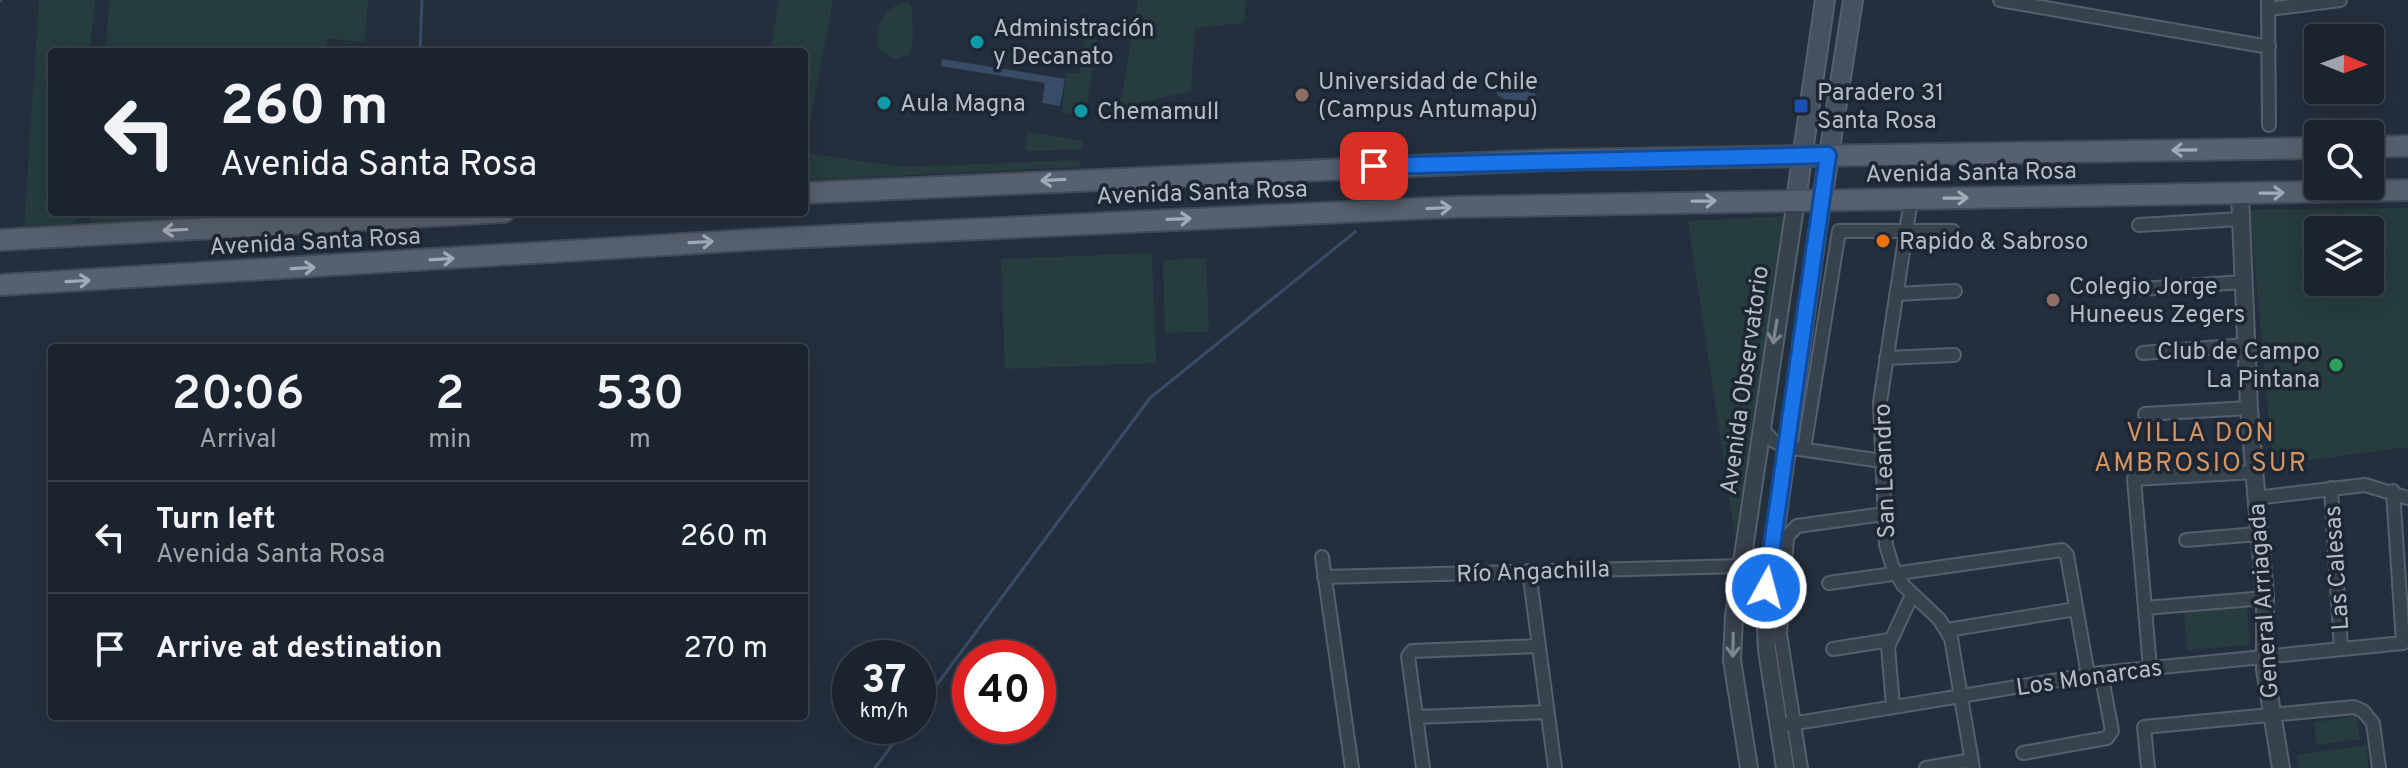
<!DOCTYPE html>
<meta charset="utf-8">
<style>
:root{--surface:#1b232e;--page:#242b36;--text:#f1f3f6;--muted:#a0a4aa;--line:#39404a}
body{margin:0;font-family:Overpass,sans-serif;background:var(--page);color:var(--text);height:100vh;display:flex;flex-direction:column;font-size:30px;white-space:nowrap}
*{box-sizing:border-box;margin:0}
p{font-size:26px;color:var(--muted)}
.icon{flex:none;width:44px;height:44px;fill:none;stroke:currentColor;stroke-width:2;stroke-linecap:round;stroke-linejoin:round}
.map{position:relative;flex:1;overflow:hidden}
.panel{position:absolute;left:48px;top:344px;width:760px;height:376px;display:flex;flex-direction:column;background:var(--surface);border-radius:8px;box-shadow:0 8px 32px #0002,0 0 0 2px var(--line)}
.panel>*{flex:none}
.top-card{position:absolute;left:48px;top:48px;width:760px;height:168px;border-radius:8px;box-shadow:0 8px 32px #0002,0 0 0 2px var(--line);background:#1b232e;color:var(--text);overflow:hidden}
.needle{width:52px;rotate:91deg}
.buttons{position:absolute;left:2304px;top:24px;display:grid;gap:16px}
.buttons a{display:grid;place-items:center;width:80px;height:80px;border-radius:8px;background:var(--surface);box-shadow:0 8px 32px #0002,0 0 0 2px var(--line);font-size:40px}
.speed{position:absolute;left:832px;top:640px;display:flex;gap:16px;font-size:40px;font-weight:700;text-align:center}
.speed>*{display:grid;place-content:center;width:104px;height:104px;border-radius:50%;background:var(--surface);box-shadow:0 8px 32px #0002,0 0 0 2px var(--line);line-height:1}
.speed small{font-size:20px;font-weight:400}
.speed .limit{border:12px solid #d22;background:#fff;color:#111}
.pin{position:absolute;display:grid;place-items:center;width:68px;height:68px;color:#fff;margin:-34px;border-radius:16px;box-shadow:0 4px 12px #0006}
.me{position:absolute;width:88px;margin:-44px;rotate:7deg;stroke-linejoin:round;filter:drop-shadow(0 0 6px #0008)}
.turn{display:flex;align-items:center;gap:28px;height:168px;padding:0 40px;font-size:36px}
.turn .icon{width:104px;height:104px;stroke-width:2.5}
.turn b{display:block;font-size:56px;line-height:68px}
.eta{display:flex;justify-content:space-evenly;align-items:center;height:136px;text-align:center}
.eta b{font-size:48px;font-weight:600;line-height:56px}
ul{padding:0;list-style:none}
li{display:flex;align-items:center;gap:24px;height:112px;padding:0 40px;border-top:2px solid var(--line)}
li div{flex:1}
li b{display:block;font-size:30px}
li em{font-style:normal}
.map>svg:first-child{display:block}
</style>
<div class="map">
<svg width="2408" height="768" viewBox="0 0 2408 768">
<rect width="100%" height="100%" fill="#242f3e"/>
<path fill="#263c3f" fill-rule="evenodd" d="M 39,0 L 95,0 L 90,52 L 52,52 L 52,212 L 77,212 L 76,224 L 24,226 Z
M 110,0 L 368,0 L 365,42 L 328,39 L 326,52 L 105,52 Z
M 779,0 L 833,0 L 808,135 L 804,137 L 804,52 L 770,52 Z
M 1138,0 L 1247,0 L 1243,23 L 1195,28 L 1191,91 L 1120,107 Z
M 907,1 L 913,8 C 910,24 917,39 909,54 L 894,59 L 878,48 C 875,26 884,7 907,1 Z
M 1086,31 L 1098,33 L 1085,116 L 1061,113 L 1067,73 L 1079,74 Z
M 1027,132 L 1080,140 L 1083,144 L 1081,149 L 1029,151 L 1025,147 Z
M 804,153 L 904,167 L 1079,160 L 1081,167 L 804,180 Z
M 2408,208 L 2408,447 L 2273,465 L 2250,210 ZM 2318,230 L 2370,230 L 2370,282 L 2318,282 Z
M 91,212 L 329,212 L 90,224 Z
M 1785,216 L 1735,536 L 1688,221 Z
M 1152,253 L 1156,363 L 1005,369 L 1001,259 Z
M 1206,258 L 1209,332 L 1165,333 L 1163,260 Z
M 2247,605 L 2250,645 L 2187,650 L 2184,610 Z
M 2357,716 L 2360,739 L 2317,745 L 2314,722 Z
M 2367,745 L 2368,768 L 2299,768 L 2297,755 Z"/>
<path fill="#394c67" d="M 942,59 L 1065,79 L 1060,106 L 1042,103 L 1045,83 L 941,66 Z
M 1525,75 L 1530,78 L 1527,91 L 1536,94 L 1533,101 L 1504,99 L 1497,95 L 1498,82 L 1521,80 Z"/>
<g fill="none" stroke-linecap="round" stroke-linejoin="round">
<path stroke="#394c67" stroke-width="3" d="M 0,1 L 1,0
M 420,52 L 422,0
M 918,710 L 1150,398 L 1355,232
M 875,768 L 906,726"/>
<defs>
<path id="minor" d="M 2000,0 L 2269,47
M 2268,0 L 2269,125
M 2269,9 L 2340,0
M 1911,199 L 1880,402 L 1886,545 L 1893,568 L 1903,585 L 1939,619 L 1951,638 L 1973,768
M 2139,225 L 2240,219
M 2141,289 L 2243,282
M 1896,294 L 1955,291
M 2143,353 L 2246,345
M 1886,358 L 1954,355
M 2145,414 L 2249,408
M 1761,427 L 1772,440 L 1786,447 L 1882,461
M 1804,449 L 1839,231 L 1953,231
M 2331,488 L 2341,649
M 2255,498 L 2365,485 L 2408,498
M 2186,540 L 2258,534
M 1322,557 L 1352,768
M 1529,571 L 1555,768
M 1324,577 L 1741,566
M 1829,583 L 2062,550 L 2067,555 L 2088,675
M 2145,608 L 2265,598
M 1947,630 L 2076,609
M 1833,649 L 1890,640
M 2150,668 L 2134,479 L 2254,472
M 1893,706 L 1888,647 L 1912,595
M 1416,717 L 1547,712
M 1778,726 L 2101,673 L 2403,643 L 2393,491
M 2023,753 L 2107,738 L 2112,731 L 2101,673
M 1423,768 L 1408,656 L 1412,651 L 1539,646
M 1801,768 L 1780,634 L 1787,537 L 1797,526 L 1884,514
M 1926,768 L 1972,760
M 2148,768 L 2144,727 L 2354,707 L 2363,711 L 2373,723 L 2379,768"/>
<path id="tertiary" d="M 2240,194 L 2249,408 L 2265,598 L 2265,670 L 2281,768
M 1749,768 L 1732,660 L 1734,616 L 1796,200
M 1785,768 L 1767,650 L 1765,607 L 1822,200"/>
<path id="secondary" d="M 1796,200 L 1825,0
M 1822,200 L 1853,0"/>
<path id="primary" d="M 2370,147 L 2408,146
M 804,193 L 1550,160 L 2318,148
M 0,240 L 504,212
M 0,285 L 764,239 L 1452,207 L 2408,190"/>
</defs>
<use href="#minor" stroke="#565f6c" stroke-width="16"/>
<use href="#tertiary" stroke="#565f6c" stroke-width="20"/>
<use href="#secondary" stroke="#565f6c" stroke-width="22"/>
<use href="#primary" stroke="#414a57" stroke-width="24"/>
<use href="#minor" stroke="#38414e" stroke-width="12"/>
<use href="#tertiary" stroke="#38414e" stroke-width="16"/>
<use href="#secondary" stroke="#465061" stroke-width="18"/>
<use href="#primary" stroke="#56606e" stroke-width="20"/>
</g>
<defs><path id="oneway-shaft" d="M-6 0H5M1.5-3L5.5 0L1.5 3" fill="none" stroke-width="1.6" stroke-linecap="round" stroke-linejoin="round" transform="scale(2)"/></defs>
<g stroke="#a1aab7">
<use href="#oneway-shaft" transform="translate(2184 150) rotate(179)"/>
<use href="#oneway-shaft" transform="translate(1053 180) rotate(177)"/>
<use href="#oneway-shaft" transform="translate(2272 193) rotate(-1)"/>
<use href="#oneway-shaft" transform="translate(1956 198) rotate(-1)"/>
<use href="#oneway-shaft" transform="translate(1704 201) rotate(-1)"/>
<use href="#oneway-shaft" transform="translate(1439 208) rotate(-3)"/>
<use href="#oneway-shaft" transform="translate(1179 219) rotate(-2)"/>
<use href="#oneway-shaft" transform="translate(175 230) rotate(177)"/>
<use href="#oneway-shaft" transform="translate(701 242) rotate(-3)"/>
<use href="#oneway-shaft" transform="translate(442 259) rotate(-4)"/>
<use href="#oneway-shaft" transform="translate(303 268) rotate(-3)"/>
<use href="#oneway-shaft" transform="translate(78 281) rotate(-3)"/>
</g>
<g stroke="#7c8592">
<use href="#oneway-shaft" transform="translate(1775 332) rotate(99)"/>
<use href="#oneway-shaft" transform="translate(1733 645) rotate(91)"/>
</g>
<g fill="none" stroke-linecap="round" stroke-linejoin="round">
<defs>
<path id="route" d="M 1374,166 L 1828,155 L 1766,588"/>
</defs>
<use href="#route" stroke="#114b97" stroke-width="20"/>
<use href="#route" stroke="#1a73e8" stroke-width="14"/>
</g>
<g fill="#0f9aa8" stroke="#1d2633" stroke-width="3">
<circle cx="977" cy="42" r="8"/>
<circle cx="884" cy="103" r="8"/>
<circle cx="1081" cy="111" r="8"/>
</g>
<g fill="#8d6e63" stroke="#1d2633" stroke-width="3">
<circle cx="1302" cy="95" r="8"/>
<circle cx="2053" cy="300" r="8"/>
</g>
<rect fill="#1a4fb4" stroke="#1d2633" stroke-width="3" x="1793" y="98" width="16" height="16" rx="4"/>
<circle fill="#e8710a" stroke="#1d2633" stroke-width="3" cx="1883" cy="241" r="8"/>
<circle fill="#2e9e5b" stroke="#1d2633" stroke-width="3" cx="2336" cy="365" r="8"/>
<g text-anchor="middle" stroke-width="7" stroke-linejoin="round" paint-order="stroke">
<g font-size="24" fill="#b4bcc9" stroke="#1d2633" text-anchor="start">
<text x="993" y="36">Administración<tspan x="993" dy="28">y Decanato</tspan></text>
<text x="1318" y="89">Universidad de Chile<tspan x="1318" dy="28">(Campus Antumapu)</tspan></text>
<text x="1817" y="100">Paradero 31<tspan x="1817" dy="28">Santa Rosa</tspan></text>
<text x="900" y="111">Aula Magna</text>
<text x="1097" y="119">Chemamull</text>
<text x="1899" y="249">Rapido &amp; Sabroso</text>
<text x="2069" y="294">Colegio Jorge<tspan x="2069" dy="28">Huneeus Zegers</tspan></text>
<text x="2320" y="359" text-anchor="end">Club de Campo<tspan x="2320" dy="28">La Pintana</tspan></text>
</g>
<g font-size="24" fill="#b4bcc9" stroke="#1d2633">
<text transform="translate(1971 172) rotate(-1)" y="8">Avenida Santa Rosa</text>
<text transform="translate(1202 192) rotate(-2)" y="8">Avenida Santa Rosa</text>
<text transform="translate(315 241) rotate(-3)" y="8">Avenida Santa Rosa</text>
<text transform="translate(1744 380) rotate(-82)" y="8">Avenida Observatorio</text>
<text transform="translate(1884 471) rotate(-92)" y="8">San Leandro</text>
<text transform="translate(2336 568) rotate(-94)" y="8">Las Calesas</text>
<text transform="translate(1533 571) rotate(-2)" y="8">Río Angachilla</text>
<text transform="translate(2263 601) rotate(-94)" y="8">General Arriagada</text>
<text transform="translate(2089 677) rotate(-8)" y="8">Los Monarcas</text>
</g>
<g font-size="26" letter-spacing="2" fill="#d59563" stroke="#1d2633">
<text x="2201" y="441">VILLA DON<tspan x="2201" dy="30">AMBROSIO SUR</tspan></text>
</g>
</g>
</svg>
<div class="buttons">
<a><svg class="needle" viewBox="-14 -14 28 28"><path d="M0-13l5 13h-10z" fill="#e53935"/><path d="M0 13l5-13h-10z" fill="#a0a4aa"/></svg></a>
<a><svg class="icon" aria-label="search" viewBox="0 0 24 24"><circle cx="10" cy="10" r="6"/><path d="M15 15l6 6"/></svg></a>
<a><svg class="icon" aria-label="layers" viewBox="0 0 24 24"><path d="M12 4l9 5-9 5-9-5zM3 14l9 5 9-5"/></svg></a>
</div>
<div class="speed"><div>37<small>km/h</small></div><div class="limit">40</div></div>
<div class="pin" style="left:1374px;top:166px;background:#d93025"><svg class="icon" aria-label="arrive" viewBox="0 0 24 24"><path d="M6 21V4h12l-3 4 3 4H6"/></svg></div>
<svg class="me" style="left:1766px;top:588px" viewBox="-20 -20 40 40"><circle r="17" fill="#1a73e8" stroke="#fff" stroke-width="3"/><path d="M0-11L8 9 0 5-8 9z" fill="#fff"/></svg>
<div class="top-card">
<div class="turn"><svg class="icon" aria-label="left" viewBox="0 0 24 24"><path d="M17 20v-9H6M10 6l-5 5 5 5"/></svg><div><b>260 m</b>Avenida Santa Rosa</div></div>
</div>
<section class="panel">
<div class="eta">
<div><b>20:06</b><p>Arrival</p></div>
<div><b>2</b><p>min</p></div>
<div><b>530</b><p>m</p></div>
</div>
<ul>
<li><svg class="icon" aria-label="left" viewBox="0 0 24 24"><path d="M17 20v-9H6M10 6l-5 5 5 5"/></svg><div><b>Turn left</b><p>Avenida Santa Rosa</p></div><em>260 m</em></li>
<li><svg class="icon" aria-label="arrive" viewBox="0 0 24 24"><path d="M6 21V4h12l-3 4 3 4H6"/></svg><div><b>Arrive at destination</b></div><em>270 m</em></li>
</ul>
</section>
</div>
